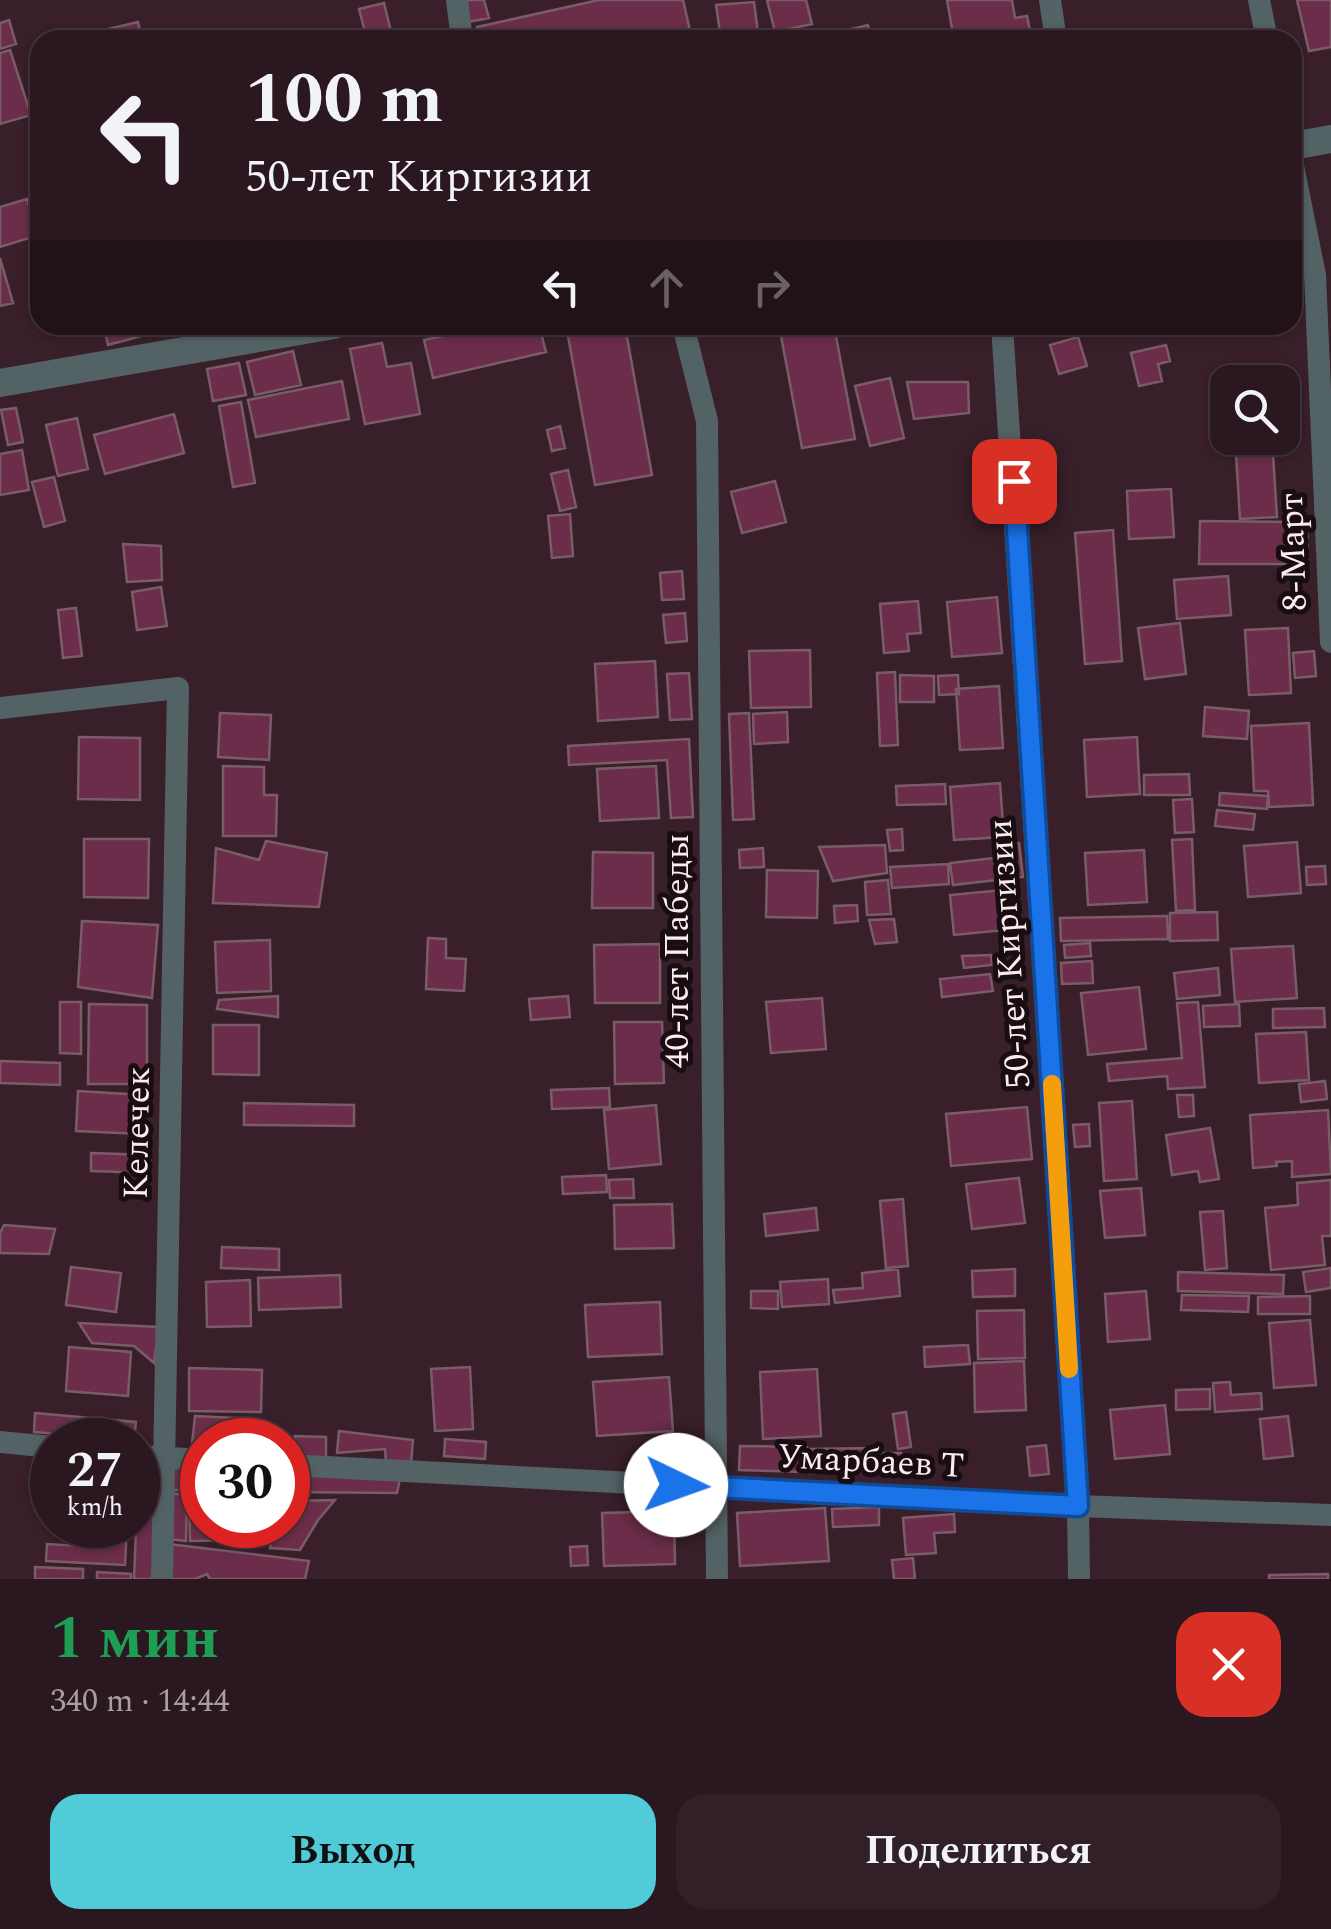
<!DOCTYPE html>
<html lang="ru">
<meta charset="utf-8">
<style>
:root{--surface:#2a171f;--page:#322028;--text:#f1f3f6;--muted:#a59fa4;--line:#46363d;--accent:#52cbd9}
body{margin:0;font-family:Spectral,serif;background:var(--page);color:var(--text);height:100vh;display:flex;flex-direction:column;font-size:38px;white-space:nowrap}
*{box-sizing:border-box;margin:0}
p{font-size:32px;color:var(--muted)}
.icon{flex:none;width:55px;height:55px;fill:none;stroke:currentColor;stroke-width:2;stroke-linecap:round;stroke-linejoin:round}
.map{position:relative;height:1579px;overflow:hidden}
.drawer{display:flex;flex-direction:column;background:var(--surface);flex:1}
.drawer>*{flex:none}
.guide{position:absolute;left:30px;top:30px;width:1272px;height:305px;border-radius:30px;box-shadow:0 2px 8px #0004,0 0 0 2px var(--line);background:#2a171f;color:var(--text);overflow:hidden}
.controls{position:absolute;left:1210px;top:365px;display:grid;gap:20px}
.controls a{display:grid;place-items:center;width:90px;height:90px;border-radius:20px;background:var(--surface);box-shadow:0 2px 8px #0004,0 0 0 2px var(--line);font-size:50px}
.speed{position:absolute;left:30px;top:1418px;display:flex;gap:20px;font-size:50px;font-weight:700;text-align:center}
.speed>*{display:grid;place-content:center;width:130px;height:130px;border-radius:50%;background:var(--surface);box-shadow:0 2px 8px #0004,0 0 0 2px var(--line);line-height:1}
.speed small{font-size:25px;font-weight:400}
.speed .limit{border:15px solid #d22;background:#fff;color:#111}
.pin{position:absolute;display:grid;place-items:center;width:85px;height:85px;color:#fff;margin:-42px;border-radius:20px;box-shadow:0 5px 15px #0006}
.me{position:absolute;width:110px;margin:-55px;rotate:93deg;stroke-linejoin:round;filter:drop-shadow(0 0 8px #0008)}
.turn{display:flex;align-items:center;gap:35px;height:210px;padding:0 50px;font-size:45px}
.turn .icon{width:130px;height:130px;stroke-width:2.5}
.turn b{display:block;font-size:70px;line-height:85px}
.lanes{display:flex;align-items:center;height:95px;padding:0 50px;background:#0003;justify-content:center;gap:50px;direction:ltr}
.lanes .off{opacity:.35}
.round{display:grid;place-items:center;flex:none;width:105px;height:105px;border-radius:30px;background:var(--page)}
.headline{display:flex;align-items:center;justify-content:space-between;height:170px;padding:0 50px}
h1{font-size:60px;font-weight:700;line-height:75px;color:#1e9e55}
.primary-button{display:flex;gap:20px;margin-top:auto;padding:20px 50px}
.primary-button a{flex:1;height:115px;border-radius:30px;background:var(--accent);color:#111;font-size:40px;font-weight:700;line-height:115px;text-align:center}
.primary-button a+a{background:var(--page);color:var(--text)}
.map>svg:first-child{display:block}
</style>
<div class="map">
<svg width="1331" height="1579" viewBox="0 0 1331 1579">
<rect width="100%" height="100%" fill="#381f29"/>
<path fill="#6b2d49" stroke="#7a5c68" stroke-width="2.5" d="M 463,0 L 484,0 L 489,18 L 468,22 Z
M 599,0 L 683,0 L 691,35 L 668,40 L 480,40 L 477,27 Z
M 767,0 L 806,0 L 812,24 L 775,32 Z
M 947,0 L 1012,0 L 1015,18 L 1027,16 L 1032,40 L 954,40 Z
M 1297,0 L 1331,0 L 1331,47 L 1309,51 Z
M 754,2 L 759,40 L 721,40 L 716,5 Z
M 384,3 L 393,40 L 405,37 L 406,40 L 367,40 L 359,9 Z
M 9,20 L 16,44 L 0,49 L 0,23 Z
M 138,22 L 142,40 L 61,40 Z
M 868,25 L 871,40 L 845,40 L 843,31 Z
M 10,50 L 31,115 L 0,124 L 0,53 Z
M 27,199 L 39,235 L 0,247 L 0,207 Z
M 0,258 L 13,303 L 0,306 Z
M 80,325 L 183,325 L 108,345 L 104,328 L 83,334 Z
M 494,325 L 539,325 L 546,352 L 433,378 L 424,340 Z
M 779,325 L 834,325 L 855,439 L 802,448 Z
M 625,326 L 652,475 L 595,485 L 568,336 Z
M 1078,337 L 1087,366 L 1059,374 L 1050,345 Z
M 382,343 L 387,367 L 411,363 L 420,414 L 365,424 L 350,349 Z
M 1166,345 L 1170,361 L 1158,364 L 1162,381 L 1139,386 L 1131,353 Z
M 293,351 L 301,385 L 255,395 L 247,362 Z
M 239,363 L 246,395 L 213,401 L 207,369 Z
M 890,378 L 904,438 L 870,446 L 855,386 Z
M 342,381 L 349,419 L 256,437 L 248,400 Z
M 907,382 L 968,382 L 969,413 L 914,419 Z
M 241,402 L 255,483 L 233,487 L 219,406 Z
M 16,408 L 23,442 L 8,445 L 1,410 Z
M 174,414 L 184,453 L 105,474 L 94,435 Z
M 77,418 L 88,469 L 58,476 L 46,425 Z
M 560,426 L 565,448 L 552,451 L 547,430 Z
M 1235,438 L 1272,438 L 1277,517 L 1240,519 Z
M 22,450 L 29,490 L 0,495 L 0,454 Z
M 568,470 L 576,507 L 560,511 L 551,474 Z
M 54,477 L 65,521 L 44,527 L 32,482 Z
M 775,481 L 786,522 L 742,533 L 731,492 Z
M 1171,489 L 1174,537 L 1129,539 L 1127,491 Z
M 570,514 L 573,556 L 552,558 L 548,516 Z
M 1200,521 L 1308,522 L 1307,564 L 1199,564 Z
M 1113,530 L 1122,661 L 1085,664 L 1075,533 Z
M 123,544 L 161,546 L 162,580 L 127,582 Z
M 682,571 L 684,599 L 662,600 L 660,573 Z
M 1228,576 L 1231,615 L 1177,619 L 1174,580 Z
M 161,587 L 167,626 L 137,630 L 132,592 Z
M 997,597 L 1002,653 L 952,657 L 947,602 Z
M 918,601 L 921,633 L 907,634 L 909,651 L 884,653 L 880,604 Z
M 76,608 L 82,656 L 63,658 L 58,610 Z
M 685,613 L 687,641 L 666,643 L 663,615 Z
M 1180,623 L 1186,674 L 1145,679 L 1138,628 Z
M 1288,628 L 1291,693 L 1249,695 L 1245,630 Z
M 810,650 L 811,707 L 751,708 L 749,651 Z
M 1314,651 L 1316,676 L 1295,678 L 1293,653 Z
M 655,661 L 658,717 L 598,721 L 595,664 Z
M 895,672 L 898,745 L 880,746 L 877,673 Z
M 689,673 L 692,719 L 670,720 L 667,674 Z
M 900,675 L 934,676 L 934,702 L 900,702 Z
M 958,675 L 959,694 L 939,695 L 938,676 Z
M 999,686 L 1003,748 L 960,750 L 956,689 Z
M 1205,707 L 1249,711 L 1247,739 L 1203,736 Z
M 787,712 L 788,742 L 754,744 L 753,714 Z
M 220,713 L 271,715 L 269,760 L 218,757 Z
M 749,713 L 754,819 L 733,820 L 729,714 Z
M 1309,723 L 1313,805 L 1269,807 L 1268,791 L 1254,791 L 1251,726 Z
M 79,737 L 140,738 L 140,800 L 78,799 Z
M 1137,737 L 1140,794 L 1087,797 L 1084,740 Z
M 689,739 L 693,817 L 671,818 L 667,760 L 569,765 L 568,746 Z
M 223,766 L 264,767 L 264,795 L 277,795 L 276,836 L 223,836 Z
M 656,766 L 659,818 L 600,821 L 597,769 Z
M 1189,774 L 1190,795 L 1144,795 L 1144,775 Z
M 1000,783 L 1004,837 L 954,840 L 950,787 Z
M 945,784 L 946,804 L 897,805 L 896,786 Z
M 1220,793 L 1268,796 L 1267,809 L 1219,805 Z
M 1192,799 L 1194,832 L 1175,833 L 1173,800 Z
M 1217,810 L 1255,814 L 1253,830 L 1215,826 Z
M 902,829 L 903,850 L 890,851 L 887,830 Z
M 84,839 L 149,839 L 148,898 L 84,897 Z
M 1192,839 L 1195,910 L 1176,911 L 1172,840 Z
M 266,841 L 327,853 L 319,907 L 213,903 L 216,848 L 259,860 Z
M 1297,842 L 1301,893 L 1248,897 L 1244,846 Z
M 1019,843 L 1023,877 L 1002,879 L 998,845 Z
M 885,845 L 887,873 L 833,881 L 819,847 Z
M 763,848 L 764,867 L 740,868 L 739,850 Z
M 1144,850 L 1147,902 L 1088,905 L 1085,853 Z
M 593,852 L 653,853 L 653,908 L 592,908 Z
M 995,858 L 997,880 L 953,885 L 950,863 Z
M 948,864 L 949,884 L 892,888 L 890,867 Z
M 1325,866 L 1326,884 L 1307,885 L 1306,867 Z
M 767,870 L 818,871 L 817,918 L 766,917 Z
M 888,880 L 891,914 L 867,915 L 865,882 Z
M 1002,890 L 1006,930 L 954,935 L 950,895 Z
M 857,905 L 858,921 L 835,923 L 834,906 Z
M 1217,912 L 1218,940 L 1170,941 L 1170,913 Z
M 1167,916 L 1168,939 L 1061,941 L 1060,918 Z
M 894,919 L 897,942 L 875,944 L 869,920 Z
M 82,921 L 158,925 L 152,998 L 78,987 Z
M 428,938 L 446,939 L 446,958 L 466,959 L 464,991 L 426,989 Z
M 270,940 L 271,991 L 217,993 L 215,942 Z
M 1090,943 L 1091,956 L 1065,958 L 1064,945 Z
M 660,944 L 660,1003 L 595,1003 L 594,945 Z
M 1293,946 L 1297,998 L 1235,1002 L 1231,949 Z
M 991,955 L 992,965 L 964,968 L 962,956 Z
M 1092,961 L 1093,983 L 1062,984 L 1061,963 Z
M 1218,968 L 1220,995 L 1177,999 L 1174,973 Z
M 990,974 L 993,991 L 942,997 L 940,979 Z
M 1139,987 L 1146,1049 L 1088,1055 L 1081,993 Z
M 278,996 L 278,1017 L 217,1009 L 219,1000 Z
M 568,996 L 570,1017 L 531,1020 L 529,999 Z
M 822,998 L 826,1049 L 771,1053 L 766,1002 Z
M 60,1002 L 81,1002 L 81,1054 L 60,1053 Z
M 1198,1002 L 1205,1087 L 1168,1089 L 1167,1076 L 1109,1081 L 1107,1064 L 1182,1058 L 1177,1003 Z
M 89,1004 L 147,1005 L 147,1084 L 88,1084 Z
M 1239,1004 L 1240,1026 L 1204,1027 L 1203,1006 Z
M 1324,1008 L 1325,1027 L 1273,1028 L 1273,1009 Z
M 614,1022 L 662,1022 L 664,1083 L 615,1084 Z
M 213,1025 L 259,1025 L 259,1075 L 213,1074 Z
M 1306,1032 L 1309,1080 L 1259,1083 L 1256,1034 Z
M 0,1061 L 60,1063 L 60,1085 L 0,1083 Z
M 1325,1081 L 1327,1099 L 1301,1102 L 1299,1084 Z
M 609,1088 L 610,1107 L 552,1109 L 551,1090 Z
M 78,1091 L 143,1095 L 141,1134 L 76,1131 Z
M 1177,1095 L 1193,1095 L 1194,1116 L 1179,1117 Z
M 1132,1101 L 1137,1179 L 1104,1181 L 1099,1103 Z
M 244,1103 L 354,1105 L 354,1126 L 244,1125 Z
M 656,1105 L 661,1164 L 609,1169 L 604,1110 Z
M 1027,1107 L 1032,1159 L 951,1166 L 946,1114 Z
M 1328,1110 L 1331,1174 L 1292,1177 L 1292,1161 L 1276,1162 L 1277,1166 L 1253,1168 L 1250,1115 Z
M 1089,1124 L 1090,1146 L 1075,1147 L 1073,1125 Z
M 1210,1128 L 1219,1179 L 1200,1182 L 1198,1171 L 1172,1175 L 1166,1135 Z
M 91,1153 L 151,1155 L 150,1173 L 91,1171 Z
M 606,1175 L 607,1192 L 563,1194 L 562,1177 Z
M 1019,1178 L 1025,1223 L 972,1229 L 966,1184 Z
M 633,1179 L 634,1198 L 610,1198 L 609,1180 Z
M 1331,1180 L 1331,1236 L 1322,1236 L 1325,1265 L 1271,1270 L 1265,1208 L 1298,1205 L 1297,1183 Z
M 1141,1188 L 1145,1235 L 1105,1238 L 1100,1191 Z
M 903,1199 L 908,1266 L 886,1268 L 880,1201 Z
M 672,1204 L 674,1248 L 615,1249 L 614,1205 Z
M 816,1208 L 818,1230 L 766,1236 L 764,1214 Z
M 1223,1211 L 1227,1268 L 1205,1270 L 1200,1212 Z
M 4,1225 L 55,1229 L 49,1254 L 0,1253 L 0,1233 Z
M 222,1247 L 279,1249 L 279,1270 L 221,1268 Z
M 71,1267 L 121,1273 L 116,1312 L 66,1305 Z
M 1331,1268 L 1331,1288 L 1306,1292 L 1303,1272 Z
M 898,1269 L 900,1296 L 835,1303 L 833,1290 L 863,1288 L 862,1273 Z
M 1015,1269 L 1015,1296 L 973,1297 L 972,1271 Z
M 1178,1272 L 1284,1275 L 1283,1294 L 1178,1291 Z
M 340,1275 L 341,1307 L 259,1310 L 258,1278 Z
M 828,1279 L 829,1304 L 782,1307 L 780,1282 Z
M 250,1280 L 251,1326 L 207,1327 L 206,1282 Z
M 751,1291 L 778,1291 L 778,1309 L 751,1308 Z
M 1146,1291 L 1150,1339 L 1108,1342 L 1105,1294 Z
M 1182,1295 L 1249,1296 L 1248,1312 L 1181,1310 Z
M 1310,1296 L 1310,1314 L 1258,1314 L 1258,1297 Z
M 660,1302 L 662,1354 L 588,1357 L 585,1305 Z
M 1024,1310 L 1025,1358 L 978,1359 L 977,1311 Z
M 1310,1320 L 1316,1385 L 1274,1388 L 1269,1323 Z
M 79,1323 L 159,1327 L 154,1363 L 134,1346 L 92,1343 Z
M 968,1345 L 970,1364 L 925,1367 L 924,1347 Z
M 69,1347 L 131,1352 L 128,1396 L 66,1391 Z
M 1024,1361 L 1026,1410 L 975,1412 L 974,1363 Z
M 470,1367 L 473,1429 L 435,1431 L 431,1369 Z
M 189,1368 L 262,1370 L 261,1412 L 189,1411 Z
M 817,1369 L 821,1436 L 763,1439 L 760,1372 Z
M 669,1377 L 673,1431 L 597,1436 L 593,1382 Z
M 1230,1382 L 1231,1395 L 1261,1393 L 1262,1409 L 1215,1412 L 1213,1383 Z
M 1210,1389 L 1210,1409 L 1176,1410 L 1176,1390 Z
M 1165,1405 L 1170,1454 L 1115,1459 L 1110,1410 Z
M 906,1412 L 911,1447 L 898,1449 L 893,1414 Z
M 35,1413 L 136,1422 L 134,1440 L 34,1432 Z
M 195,1416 L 257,1419 L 239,1432 L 235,1440 L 202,1440 L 202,1444 L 192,1444 Z
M 1288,1416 L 1293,1456 L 1264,1459 L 1260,1419 Z
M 339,1431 L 413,1440 L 411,1463 L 386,1463 L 385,1449 L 337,1453 Z
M 244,1432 L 287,1433 L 287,1440 L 244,1440 Z
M 295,1436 L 326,1437 L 326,1458 L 295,1458 Z
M 445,1439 L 486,1442 L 485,1459 L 444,1456 Z
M 1046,1445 L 1049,1474 L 1030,1476 L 1027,1447 Z
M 740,1446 L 807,1447 L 806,1472 L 739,1470 Z
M 875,1448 L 876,1453 L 901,1453 L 901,1471 L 810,1473 L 810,1449 Z
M 171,1465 L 202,1467 L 202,1490 L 170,1490 Z
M 288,1472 L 400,1479 L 397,1493 L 288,1492 Z
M 138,1479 L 161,1481 L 159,1579 L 134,1579 Z
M 168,1492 L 187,1496 L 186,1541 L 168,1539 Z
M 335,1500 L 318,1520 L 300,1550 L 270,1548 L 275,1525 L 288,1525 L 288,1501 Z
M 189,1503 L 202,1503 L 202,1525 L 247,1525 L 247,1540 L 190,1541 Z
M 879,1507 L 879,1525 L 833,1527 L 832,1509 Z
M 825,1508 L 829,1561 L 740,1566 L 737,1513 Z
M 674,1511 L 675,1564 L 604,1566 L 602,1513 Z
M 954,1514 L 955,1532 L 934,1533 L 936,1553 L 906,1555 L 903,1518 Z
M 81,1525 L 127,1525 L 125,1565 L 46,1561 L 47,1544 L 80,1546 Z
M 168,1544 L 194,1547 L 309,1561 L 305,1579 L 210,1579 L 207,1574 L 195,1579 L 167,1579 Z
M 587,1546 L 588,1565 L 571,1566 L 570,1547 Z
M 913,1558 L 915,1579 L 894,1579 L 892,1560 Z
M 35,1567 L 83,1569 L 83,1579 L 35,1579 Z
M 97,1572 L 131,1574 L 131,1579 L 97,1579 Z
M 1328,1574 L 1328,1579 L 1269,1579 L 1269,1575 Z"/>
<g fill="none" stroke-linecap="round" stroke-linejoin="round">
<path stroke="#536264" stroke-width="22" d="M 457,0 L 462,40
M 1050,0 L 1056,40
M 1259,0 L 1267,40
M 1292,161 L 1315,275 L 1331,642
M 683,325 L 707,421 L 717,1579
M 1002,325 L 1078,1506 L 1079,1579
M 0,708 L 178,688 L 162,1579
M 0,1442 L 52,1447
M 138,1456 L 202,1460
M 288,1465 L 1078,1506 L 1331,1515"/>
<path stroke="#536264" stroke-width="28" d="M 1292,146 L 1331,139
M 0,383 L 334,325"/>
</g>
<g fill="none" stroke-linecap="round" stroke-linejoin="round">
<defs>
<path id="route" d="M 676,1485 L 1078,1506 L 1014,481"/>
</defs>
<use href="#route" stroke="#114b97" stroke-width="25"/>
<use href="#route" stroke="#1a73e8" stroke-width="18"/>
<path stroke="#f59e0b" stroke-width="18" d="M 1052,1084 L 1069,1369"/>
</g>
<g text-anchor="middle" stroke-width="10" stroke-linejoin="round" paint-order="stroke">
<g font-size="35" fill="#fceaf0" stroke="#180d11">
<text transform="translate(1292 552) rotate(-92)" y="12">8-Март</text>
<text transform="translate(676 951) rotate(-90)" y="12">40-лет Пабеды</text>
<text transform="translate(1008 954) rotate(-94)" y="12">50-лет Киргизии</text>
<text transform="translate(136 1133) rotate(-89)" y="12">Келечек</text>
<text transform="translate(871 1460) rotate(3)" y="12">Умарбаев Т</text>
</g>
</g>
</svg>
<div class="controls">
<a><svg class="icon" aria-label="search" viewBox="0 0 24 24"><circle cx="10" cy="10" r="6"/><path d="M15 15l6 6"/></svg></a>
</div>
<div class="speed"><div>27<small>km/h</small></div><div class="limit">30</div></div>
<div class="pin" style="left:1014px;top:481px;background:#d93025"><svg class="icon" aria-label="arrive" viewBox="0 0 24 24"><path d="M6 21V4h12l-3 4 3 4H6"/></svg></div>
<svg class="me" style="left:676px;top:1485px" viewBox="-20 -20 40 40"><circle r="19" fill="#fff"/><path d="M0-13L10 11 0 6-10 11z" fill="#1a73e8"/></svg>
<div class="guide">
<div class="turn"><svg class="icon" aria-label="left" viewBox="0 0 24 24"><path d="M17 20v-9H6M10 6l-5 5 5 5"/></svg><div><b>100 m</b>50-лет Киргизии</div></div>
<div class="lanes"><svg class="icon" aria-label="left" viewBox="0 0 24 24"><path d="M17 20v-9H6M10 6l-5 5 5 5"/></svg><svg class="icon off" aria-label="ahead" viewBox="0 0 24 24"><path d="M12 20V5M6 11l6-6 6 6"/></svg><svg class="icon off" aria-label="right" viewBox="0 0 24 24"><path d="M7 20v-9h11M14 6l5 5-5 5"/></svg></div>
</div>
</div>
<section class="drawer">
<div class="headline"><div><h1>1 мин</h1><p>340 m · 14:44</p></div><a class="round" style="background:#d93025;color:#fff"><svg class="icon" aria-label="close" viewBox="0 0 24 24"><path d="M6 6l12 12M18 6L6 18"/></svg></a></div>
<div class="primary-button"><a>Выход</a><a>Поделиться</a></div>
</section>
